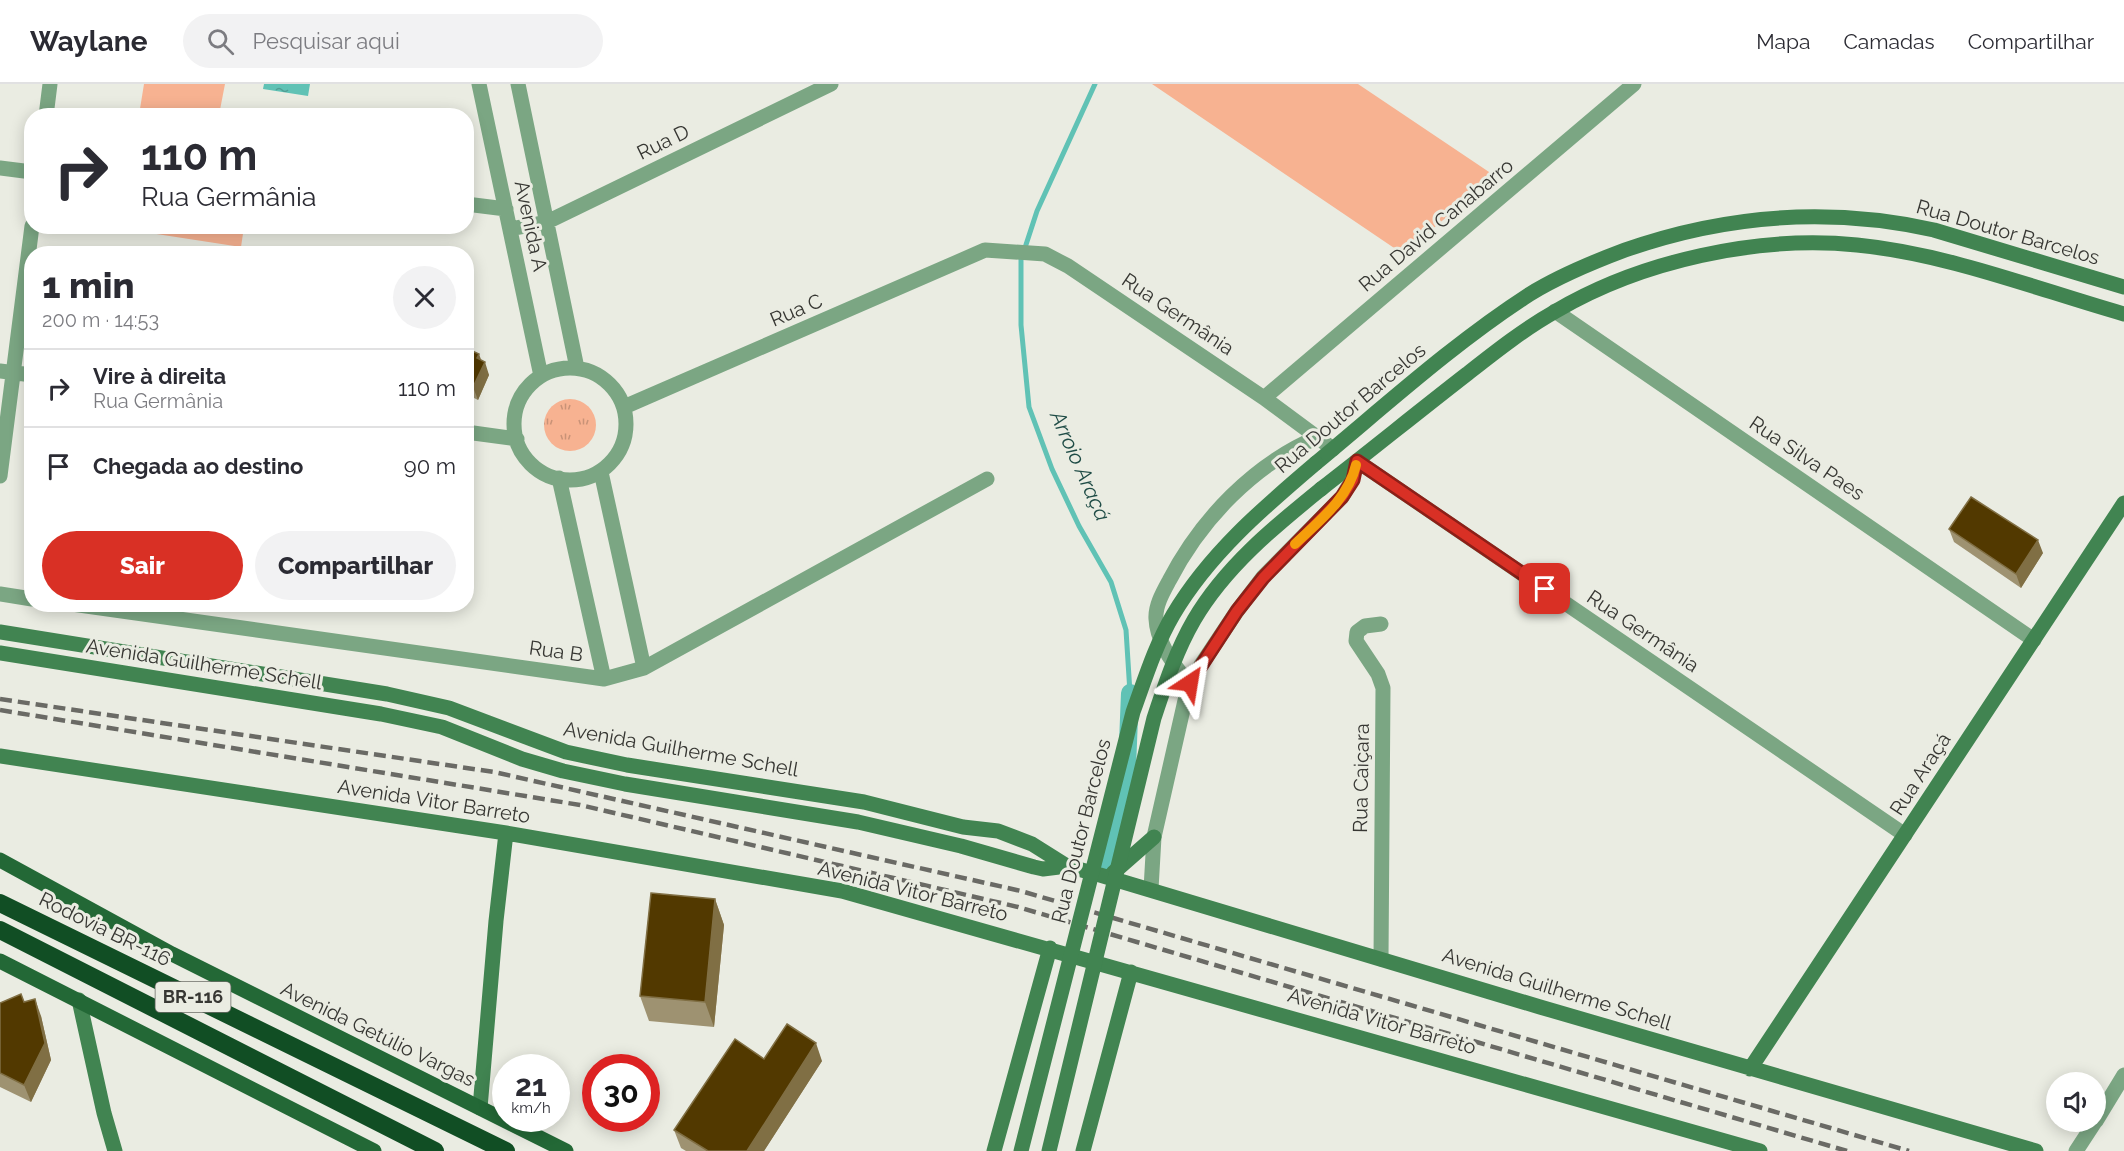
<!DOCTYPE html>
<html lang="pt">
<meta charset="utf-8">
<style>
:root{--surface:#fff;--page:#f2f2f3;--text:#2b2b33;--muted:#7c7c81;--line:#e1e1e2;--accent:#d93025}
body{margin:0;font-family:Raleway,sans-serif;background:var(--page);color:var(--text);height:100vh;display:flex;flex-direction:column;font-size:22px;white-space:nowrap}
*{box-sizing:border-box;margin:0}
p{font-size:20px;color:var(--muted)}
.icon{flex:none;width:33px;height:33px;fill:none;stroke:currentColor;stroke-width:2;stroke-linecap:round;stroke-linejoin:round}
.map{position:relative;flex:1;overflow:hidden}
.details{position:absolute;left:24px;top:162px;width:450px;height:366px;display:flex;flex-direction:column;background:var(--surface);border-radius:24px;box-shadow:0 3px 15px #0003}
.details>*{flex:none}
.banner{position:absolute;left:24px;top:24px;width:450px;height:126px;border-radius:24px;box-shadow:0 3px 15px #0003;background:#fff;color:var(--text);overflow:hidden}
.tools{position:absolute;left:2046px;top:988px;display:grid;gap:12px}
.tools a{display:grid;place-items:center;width:60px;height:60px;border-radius:50%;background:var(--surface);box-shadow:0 3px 15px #0003;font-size:30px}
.speed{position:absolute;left:492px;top:970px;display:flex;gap:12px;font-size:30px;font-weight:700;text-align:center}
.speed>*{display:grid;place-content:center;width:78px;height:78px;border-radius:50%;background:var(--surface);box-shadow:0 3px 15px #0003;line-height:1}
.speed small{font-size:15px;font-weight:400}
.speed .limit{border:9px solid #d22;background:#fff;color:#111}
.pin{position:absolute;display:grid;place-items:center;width:51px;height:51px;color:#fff;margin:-26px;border-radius:12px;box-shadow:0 3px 9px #0006}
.me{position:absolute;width:66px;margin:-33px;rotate:33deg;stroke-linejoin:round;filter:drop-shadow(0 0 4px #0008)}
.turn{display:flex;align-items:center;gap:21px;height:126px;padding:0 18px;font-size:27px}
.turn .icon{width:78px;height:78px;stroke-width:2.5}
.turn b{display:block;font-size:42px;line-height:51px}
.round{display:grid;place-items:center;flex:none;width:63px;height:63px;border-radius:32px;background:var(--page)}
.head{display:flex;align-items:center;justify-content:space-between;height:102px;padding:0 18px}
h1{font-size:36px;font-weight:800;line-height:45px}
.cta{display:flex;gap:12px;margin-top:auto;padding:12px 18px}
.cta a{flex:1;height:69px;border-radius:36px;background:var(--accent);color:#fff;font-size:24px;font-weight:800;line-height:69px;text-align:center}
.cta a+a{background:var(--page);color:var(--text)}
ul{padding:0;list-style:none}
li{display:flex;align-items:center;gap:18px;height:78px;padding:0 18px;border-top:2px solid var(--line)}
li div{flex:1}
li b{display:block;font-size:22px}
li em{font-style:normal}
header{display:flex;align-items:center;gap:36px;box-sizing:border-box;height:84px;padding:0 30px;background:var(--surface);border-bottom:2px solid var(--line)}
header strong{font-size:28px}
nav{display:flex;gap:33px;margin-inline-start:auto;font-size:21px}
.search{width:420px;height:54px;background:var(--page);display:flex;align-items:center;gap:15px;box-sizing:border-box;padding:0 21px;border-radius:33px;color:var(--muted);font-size:22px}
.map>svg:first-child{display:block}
</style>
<header>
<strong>Waylane</strong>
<div class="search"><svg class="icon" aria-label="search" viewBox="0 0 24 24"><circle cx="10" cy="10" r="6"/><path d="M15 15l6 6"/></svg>Pesquisar aqui</div>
<nav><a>Mapa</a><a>Camadas</a><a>Compartilhar</a></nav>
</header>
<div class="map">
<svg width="2124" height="1067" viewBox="0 0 2124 1067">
<defs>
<pattern id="grass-tufts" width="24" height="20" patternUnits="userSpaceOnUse" patternTransform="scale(1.5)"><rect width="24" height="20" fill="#f7b291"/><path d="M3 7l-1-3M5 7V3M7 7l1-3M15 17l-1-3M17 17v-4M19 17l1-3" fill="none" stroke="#c99277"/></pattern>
<pattern id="water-ripples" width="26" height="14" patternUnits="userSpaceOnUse" patternTransform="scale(1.5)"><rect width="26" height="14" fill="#60c2b5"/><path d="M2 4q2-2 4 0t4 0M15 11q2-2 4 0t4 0" fill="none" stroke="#509e94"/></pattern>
</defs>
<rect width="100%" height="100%" fill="#eaece2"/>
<path fill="url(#grass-tufts)" d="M544 341a26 26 0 1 1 52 0a26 26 0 1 1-52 0Z"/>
<path fill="#f7b291" d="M 144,0 L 225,0 L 219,31 L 139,31 Z
M 1152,0 L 1358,0 L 1495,92 L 1403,170 Z
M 95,143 L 146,143 L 145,149 Z
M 151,143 L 151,142 L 244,143 L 241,163 L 150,149 Z
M 96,163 L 138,169 L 95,169 Z"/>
<path fill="url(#water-ripples)" d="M 264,0 L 310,0 L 308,12 L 263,5 Z"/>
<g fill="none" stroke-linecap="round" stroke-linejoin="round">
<path stroke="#60c2b5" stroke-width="5" d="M 1095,0 L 1037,127 L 1021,176 L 1021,241 L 1029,323 L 1052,385 L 1079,442 L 1111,498 L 1126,546 L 1130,609"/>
<path stroke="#60c2b5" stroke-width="18" d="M 1104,789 L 1127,684 L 1130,609"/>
<path stroke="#7ba683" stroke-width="15" d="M 479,0 L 541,292
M 518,0 L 577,284
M 46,32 L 50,0
M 0,84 L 32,88
M 466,120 L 506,125
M 510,145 L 547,138 L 831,0
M 1555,227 L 2034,556
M514 340a56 56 0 1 1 112 0a56 56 0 1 1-112 0Z
M 0,287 L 32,291
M 1264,314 L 1634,0
M 624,323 L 985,166 L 1045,170 L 1068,182 L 1264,314 L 1333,365
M 466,348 L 517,355
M 601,388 L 644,584
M 0,392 L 32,142
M 559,394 L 604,595
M 0,510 L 32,515
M 72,520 L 604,595 L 644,584 L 987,395
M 1381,540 L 1365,542 L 1357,548 L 1356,557 L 1378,590 L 1383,604 L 1381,875
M 1189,599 C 1174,582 1157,559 1156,535 C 1155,522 1163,508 1169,497 C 1201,435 1254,380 1318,353
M 1151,805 L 1154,753 L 1189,599 L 1237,527 L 1263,493 L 1342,413 L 1352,396 L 1357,377 L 1905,751
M 2096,1037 L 2124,991
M 2076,1067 L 2095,1038"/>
<path stroke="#418451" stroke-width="15" d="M 1316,379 C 1386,321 1454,259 1530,210 C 1559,192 1593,178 1625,166 C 1725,131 1830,123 1934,146 L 2124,203
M 1321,405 C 1370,367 1418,328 1467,290 C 1495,268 1524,245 1556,227 C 1641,177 1758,151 1857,161 C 1948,170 2036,205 2124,230
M 0,548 L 387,610 L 449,624 L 566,668 L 627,681 L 864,718 L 963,743 L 998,747 L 1032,760 L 1067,782
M 0,569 L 381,630 L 442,643 L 522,675 L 563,687 L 625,700 L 858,738 L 961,762 L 1034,783 L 1043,785 L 1067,782 L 1100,791 L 1540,923 L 2036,1067
M 0,672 L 506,749 L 842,807 L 1760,1067
M 1113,789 L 1154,753
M 79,916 L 104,1029 L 115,1067
M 1750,985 L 2124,419
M 480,1024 L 496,837 L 506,749
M 994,1067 L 1050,864
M 1083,1067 L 1131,888"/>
<path stroke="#236836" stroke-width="15" d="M 0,776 L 172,870 L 566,1067
M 0,877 L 374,1067"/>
<path stroke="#114e24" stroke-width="18" d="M 0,819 L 506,1067
M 0,846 L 435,1067"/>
<path stroke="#6a6a65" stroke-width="4.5" stroke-dasharray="12 6" stroke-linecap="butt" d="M 0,615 L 494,688 L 1021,807 L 1909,1067
M 0,626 L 580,721 L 1018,823 L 1847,1067"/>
<path stroke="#418451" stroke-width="15" d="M 1021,1067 L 1133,628 C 1145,595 1155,562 1173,531 C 1209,470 1263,424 1316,379
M 1049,1067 L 1154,634 C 1165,601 1176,567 1194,536 C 1225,483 1274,443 1321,405"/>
</g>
<path fill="#9e9271" d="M 466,264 L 481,276 L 489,291 L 478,316 L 472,313 L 469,319 L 466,318 Z
M 1949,445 L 2043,469 L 2021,504 L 1954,458 Z
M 715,815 L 724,841 L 714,943 L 649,937 L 640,912 Z
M 24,918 L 41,932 L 51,976 L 31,1018 L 0,1003 L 0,919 Z
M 764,975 L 822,977 L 764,1067 L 686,1067 L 681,1064 L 674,1046 Z"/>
<path fill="#806f44" d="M 479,270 L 483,281 L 485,278 L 489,291 L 478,316 L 473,303 L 477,274 Z
M 467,300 L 472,313 L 469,319 L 466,312 Z
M 2038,456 L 2043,469 L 2021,504 L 2016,490 Z
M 715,815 L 724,841 L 714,943 L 705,918 Z
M 35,915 L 41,932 L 51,976 L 31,1018 L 24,1001 Z
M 816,959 L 822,977 L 764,1067 L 747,1067 Z"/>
<path fill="#523900" stroke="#806f44" stroke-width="1.5" d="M 466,264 L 479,270 L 477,274 L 485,278 L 473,303 L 467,300 L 466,301 Z
M 1971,413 L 2038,456 L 2016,490 L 1949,445 Z
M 651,809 L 715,815 L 705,918 L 640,912 Z
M 21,910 L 24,918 L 35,915 L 45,959 L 24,1001 L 0,989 L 0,919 Z
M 787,940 L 816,959 L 747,1067 L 708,1067 L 674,1046 L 735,955 L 764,975 Z"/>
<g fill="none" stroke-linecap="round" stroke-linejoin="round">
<defs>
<path id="route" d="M 1190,599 L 1237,527 L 1263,494 L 1342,413 L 1353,396 L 1357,377 L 1545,505"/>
</defs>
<use href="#route" stroke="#8d1f18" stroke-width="15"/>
<use href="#route" stroke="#d93025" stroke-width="10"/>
<path stroke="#f59e0b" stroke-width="10" d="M 1295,460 C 1319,437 1348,415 1356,381"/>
</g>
<g text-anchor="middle" stroke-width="6" stroke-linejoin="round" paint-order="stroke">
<rect fill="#eaece2" stroke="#6d6d68" stroke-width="1.5" x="155.5" y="898" width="75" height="30" rx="4.5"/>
<g font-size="18" font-weight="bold" fill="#373733">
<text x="193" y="919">BR-116</text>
</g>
<g font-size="20" fill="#373733" stroke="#eaece2">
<text transform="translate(663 58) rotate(-26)" y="7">Rua D</text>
<text transform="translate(1436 141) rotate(-40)" y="7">Rua David Canabarro</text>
<text transform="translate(531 142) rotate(78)" y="7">Avenida A</text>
<text transform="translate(2008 148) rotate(16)" y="7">Rua Doutor Barcelos</text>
<text transform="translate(796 226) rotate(-23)" y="7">Rua C</text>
<text transform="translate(1178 230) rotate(34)" y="7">Rua Germânia</text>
<text transform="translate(1350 324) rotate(-40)" y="7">Rua Doutor Barcelos</text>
<text transform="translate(1807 374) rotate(34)" y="7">Rua Silva Paes</text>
<text transform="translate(1643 547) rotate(34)" y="7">Rua Germânia</text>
<text transform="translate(556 567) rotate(8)" y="7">Rua B</text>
<text transform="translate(204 580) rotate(9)" y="7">Avenida Guilherme Schell</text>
<text transform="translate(681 665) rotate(10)" y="7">Avenida Guilherme Schell</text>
<text transform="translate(1920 690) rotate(-57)" y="7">Rua Araçá</text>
<text transform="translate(1361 694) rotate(-89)" y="7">Rua Caiçara</text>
<text transform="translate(434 717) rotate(9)" y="7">Avenida Vitor Barreto</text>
<text transform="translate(1081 747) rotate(-76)" y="7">Rua Doutor Barcelos</text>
<text transform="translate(913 807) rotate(14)" y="7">Avenida Vitor Barreto</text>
<text transform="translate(105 845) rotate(26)" y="7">Rodovia BR-116</text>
<text transform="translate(1557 905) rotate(17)" y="7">Avenida Guilherme Schell</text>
<text transform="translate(1382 937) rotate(16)" y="7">Avenida Vitor Barreto</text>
<text transform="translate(378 950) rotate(26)" y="7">Avenida Getúlio Vargas</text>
</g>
<g font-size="21" font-style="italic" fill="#1f4c46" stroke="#eaece2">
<text transform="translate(1080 382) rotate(66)" y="7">Arroio Araçá</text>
</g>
</g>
</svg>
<div class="tools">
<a><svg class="icon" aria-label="sound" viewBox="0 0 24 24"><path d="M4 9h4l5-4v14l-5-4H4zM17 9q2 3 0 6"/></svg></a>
</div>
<div class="speed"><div>21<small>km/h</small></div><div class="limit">30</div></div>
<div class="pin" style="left:1545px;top:505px;background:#d93025"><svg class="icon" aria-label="arrive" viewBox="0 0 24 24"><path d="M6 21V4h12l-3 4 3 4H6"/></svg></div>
<svg class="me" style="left:1190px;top:599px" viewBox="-20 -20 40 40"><path d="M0-17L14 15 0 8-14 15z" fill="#d93025" stroke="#fff" stroke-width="4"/></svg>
<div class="banner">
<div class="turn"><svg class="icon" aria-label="right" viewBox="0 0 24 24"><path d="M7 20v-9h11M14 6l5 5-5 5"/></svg><div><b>110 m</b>Rua Germânia</div></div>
</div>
<section class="details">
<div class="head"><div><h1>1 min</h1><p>200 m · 14:53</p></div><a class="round"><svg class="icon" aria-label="close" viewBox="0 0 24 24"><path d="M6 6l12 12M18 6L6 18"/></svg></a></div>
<ul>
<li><svg class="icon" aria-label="right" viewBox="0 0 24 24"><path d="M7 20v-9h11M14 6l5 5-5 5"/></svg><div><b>Vire à direita</b><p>Rua Germânia</p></div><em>110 m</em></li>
<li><svg class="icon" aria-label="arrive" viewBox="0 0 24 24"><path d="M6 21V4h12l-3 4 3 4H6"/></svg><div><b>Chegada ao destino</b></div><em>90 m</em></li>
</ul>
<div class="cta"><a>Sair</a><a>Compartilhar</a></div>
</section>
</div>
